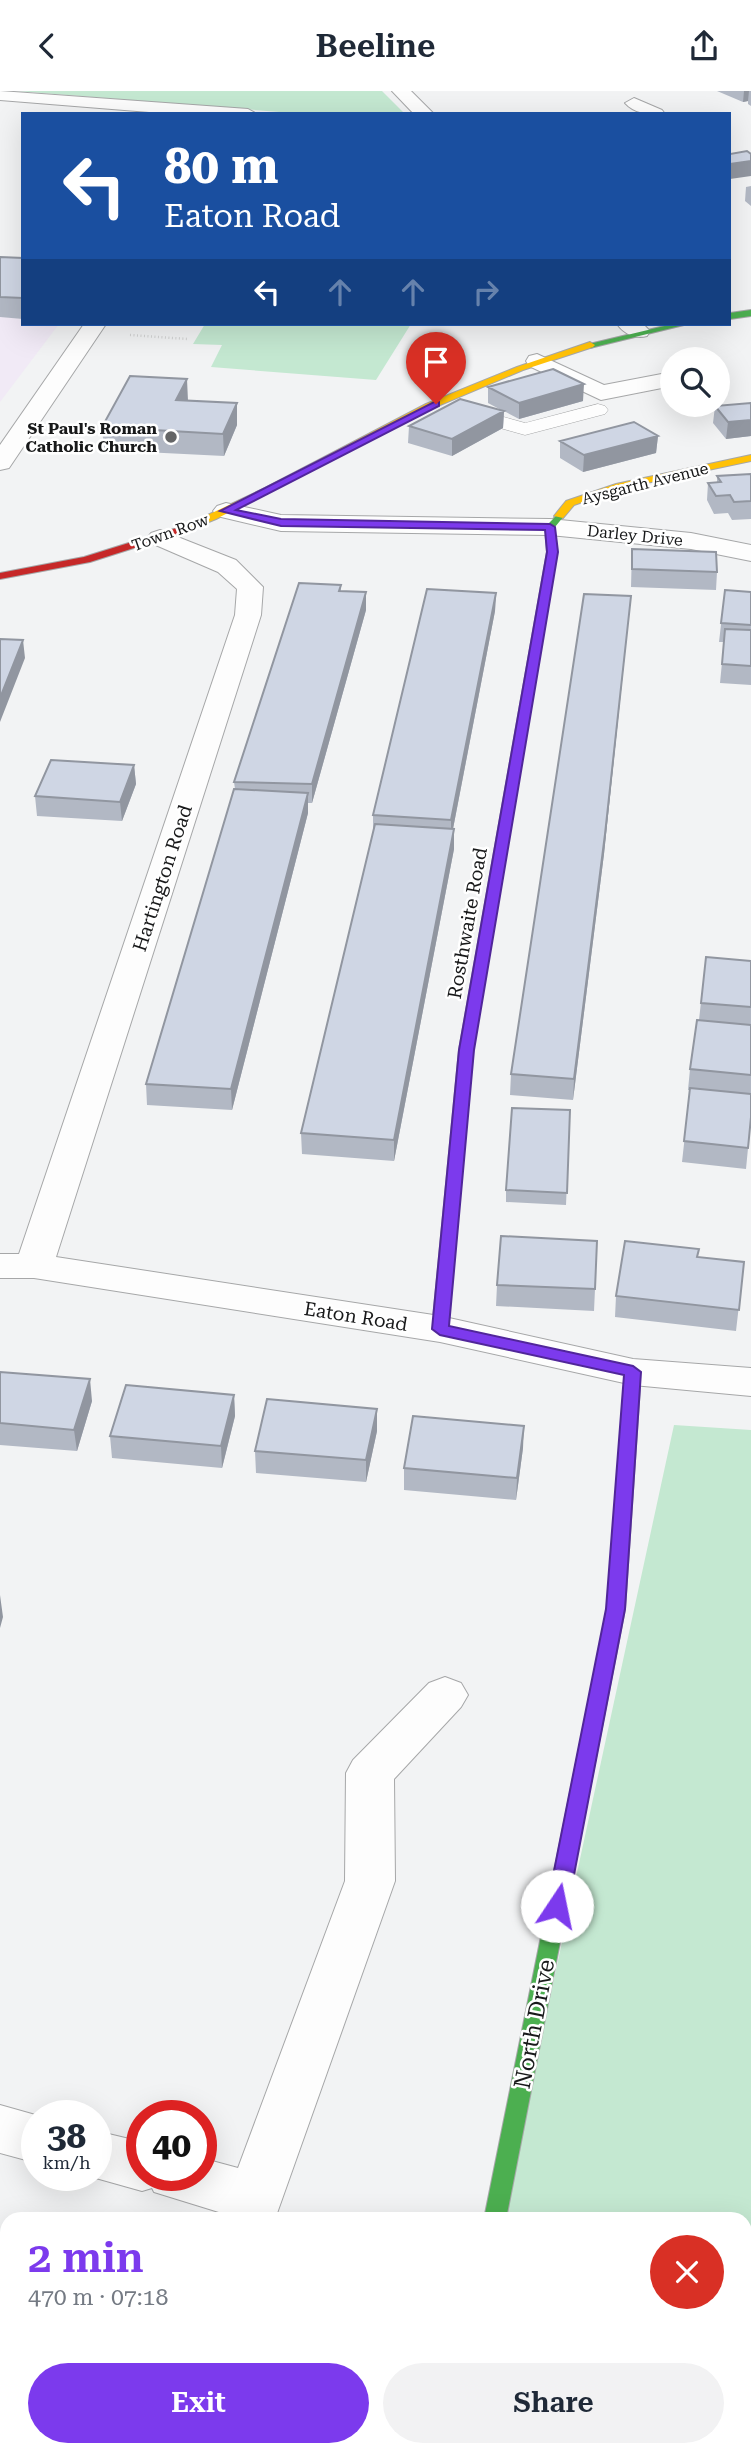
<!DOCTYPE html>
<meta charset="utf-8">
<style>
:root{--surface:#fff;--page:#f2f2f3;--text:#1f2937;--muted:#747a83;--accent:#7c3aed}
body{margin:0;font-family:"Roboto Serif",serif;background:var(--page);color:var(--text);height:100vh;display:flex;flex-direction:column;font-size:26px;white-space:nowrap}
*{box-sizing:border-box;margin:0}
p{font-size:23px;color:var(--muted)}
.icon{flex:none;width:38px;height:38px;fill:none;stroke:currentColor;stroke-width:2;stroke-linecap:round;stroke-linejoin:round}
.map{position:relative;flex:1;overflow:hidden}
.drawer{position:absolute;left:0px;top:2121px;width:752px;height:245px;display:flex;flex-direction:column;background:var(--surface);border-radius:21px 21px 0 0;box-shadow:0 7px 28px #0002}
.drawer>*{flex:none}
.top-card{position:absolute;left:21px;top:21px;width:710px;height:214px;border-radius:0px;box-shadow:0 7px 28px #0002;background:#1a4fa0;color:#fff;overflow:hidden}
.buttons{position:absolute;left:660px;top:256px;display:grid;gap:14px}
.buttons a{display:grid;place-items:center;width:70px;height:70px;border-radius:50%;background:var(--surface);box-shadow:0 7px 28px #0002;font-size:35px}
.speed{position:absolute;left:21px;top:2009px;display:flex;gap:14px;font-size:35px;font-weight:700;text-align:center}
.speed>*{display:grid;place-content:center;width:91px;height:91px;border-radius:50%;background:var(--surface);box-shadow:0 7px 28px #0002;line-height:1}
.speed small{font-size:18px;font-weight:400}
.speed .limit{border:10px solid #d22;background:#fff;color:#111}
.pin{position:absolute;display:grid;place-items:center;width:60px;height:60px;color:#fff;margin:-72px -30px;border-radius:50% 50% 50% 0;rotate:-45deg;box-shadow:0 0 7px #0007}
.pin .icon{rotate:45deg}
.me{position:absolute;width:77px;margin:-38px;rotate:11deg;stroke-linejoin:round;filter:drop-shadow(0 0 5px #0008)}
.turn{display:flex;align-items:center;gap:24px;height:147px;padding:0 28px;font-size:32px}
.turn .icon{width:91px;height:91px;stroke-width:2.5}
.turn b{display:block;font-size:49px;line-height:60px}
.lanes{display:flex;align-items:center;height:66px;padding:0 28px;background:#0003;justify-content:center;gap:35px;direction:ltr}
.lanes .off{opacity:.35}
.round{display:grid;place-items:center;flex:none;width:74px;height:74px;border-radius:37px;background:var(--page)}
.overview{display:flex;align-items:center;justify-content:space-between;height:119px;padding:0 28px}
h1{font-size:42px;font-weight:600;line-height:52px;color:var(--accent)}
.cta{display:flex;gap:14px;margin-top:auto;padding:14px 28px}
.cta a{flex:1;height:80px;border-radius:42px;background:var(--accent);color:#fff;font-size:28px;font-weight:600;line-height:80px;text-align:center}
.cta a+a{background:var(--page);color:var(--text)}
header{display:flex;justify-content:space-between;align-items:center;height:91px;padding:0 28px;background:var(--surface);font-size:32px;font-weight:600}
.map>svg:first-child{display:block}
</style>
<header><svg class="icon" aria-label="back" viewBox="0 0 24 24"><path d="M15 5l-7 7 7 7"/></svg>Beeline<svg class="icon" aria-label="share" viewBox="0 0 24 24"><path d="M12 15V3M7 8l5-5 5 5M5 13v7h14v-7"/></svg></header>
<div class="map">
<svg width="751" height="2366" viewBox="0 0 751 2366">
<rect width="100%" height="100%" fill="#f2f3f4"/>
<path fill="#f1eaf6" d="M 0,166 L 23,167 L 23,233 L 59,233 L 0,311 Z"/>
<path fill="#c4e8d1" d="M 17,0 L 382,0 L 405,23 L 305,23 Z
M 205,233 L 411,233 L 376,289 L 211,276 L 222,254 L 193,253 Z
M 674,1334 L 751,1339 L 751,2366 L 451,2366 L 452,2359 L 746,2359 L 746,2128 L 502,2128 Z"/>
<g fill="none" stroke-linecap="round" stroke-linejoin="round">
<defs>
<path id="lane" d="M 598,313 L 605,315 L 608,319 L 605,323 L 525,344 L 457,325 L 454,321 L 464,315 L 525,332 Z"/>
<path id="street" d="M 0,0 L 248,18 L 257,23 L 174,23 L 0,9 Z
M 392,0 L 411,0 L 434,23 L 414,23 Z
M 634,7 L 662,19 L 665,23 C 650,23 636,24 625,12 Z
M 84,233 L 106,233 L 9,377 L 0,379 L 0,354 Z
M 617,233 L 643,233 L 650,240 L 647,245 C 635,248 624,243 617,233 Z
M 537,263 L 604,294 L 672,281 L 672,295 L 601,309 L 529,275 L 526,270 L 529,265 Z
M 226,412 L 281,424 L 550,428 L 691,442 L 751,454 L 751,470 L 691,458 L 550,444 L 281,440 L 217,425 L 213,420 L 217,415 Z
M 160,439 L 236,469 L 263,496 L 261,524 L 56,1166 L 440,1225 L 633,1268 L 751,1277 L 751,1305 L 633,1294 L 440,1251 L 34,1187 L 0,1187 L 0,1163 L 19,1163 L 235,524 L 237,498 L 218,481 L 151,452 L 147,447 L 151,442 Z
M 445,1586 L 461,1592 L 468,1604 L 461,1616 L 394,1688 L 395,1790 L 275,2128 L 219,2128 L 222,2122 L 154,2101 L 152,2097 L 142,2100 L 85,2084 L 96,2084 L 96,2040 L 142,2051 L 142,2084 L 201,2084 L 201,2067 L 238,2077 L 345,1790 L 346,1682 L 353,1669 L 429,1592 Z
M 0,2014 L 39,2025 L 37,2025 L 37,2072 L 0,2062 Z
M 191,2359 L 251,2359 L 250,2366 L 190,2366 Z
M 409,2359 L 469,2359 L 468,2366 L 408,2366 Z"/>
<path id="fast" d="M 751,219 L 751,225 L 730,228 L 730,222 Z
M 673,233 L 688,233 L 590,257 L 585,254 Z
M 559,422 L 564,425 L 555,436 L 557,461 L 473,959 L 448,1238 L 440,1243 L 432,1238 L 459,959 L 547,461 L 545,436 Z
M 633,1275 L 641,1281 L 625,1518 L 506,2128 L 484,2128 L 607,1518 L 625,1281 Z"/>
<path id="slow" d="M 590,251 L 595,254 L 593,256 L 523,279 L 433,317 L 216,428 L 187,440 L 178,438 L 265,397 L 426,313 L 517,276 Z
M 751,364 L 751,370 L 623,397 L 574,414 L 563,427 L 554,425 L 566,410 L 616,393 Z"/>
<path id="jam" d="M 183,435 L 188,438 L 187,440 L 90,471 L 0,488 L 0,482 L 84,466 Z"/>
</defs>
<use href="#lane" stroke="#a6a7a8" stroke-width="1"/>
<use href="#street" stroke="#a6a7a8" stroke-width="2"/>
<use href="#fast" stroke="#a6a7a8" stroke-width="2"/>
<use href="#slow" stroke="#a6a7a8" stroke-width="2"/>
<use href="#jam" stroke="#a6a7a8" stroke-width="2"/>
<path stroke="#d1d2d2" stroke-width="2.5" stroke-dasharray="1 2.5" stroke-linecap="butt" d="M 130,244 L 188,248"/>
<use href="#lane" fill="#fdfdfd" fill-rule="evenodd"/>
<use href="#street" fill="#fdfdfd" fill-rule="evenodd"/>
<use href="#fast" fill="#4caf50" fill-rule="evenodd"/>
<use href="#slow" fill="#ffc107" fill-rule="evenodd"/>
<use href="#jam" fill="#c62828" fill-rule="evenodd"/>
</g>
<path fill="#b2b8c4" d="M 717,0 L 751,0 L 751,15 L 748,13 L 748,10 L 743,11 Z
M 751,95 L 751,115 L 745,110 L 746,96 Z
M 0,166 L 23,167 L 23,228 L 0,226 Z
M 488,296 L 583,310 L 519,328 L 504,320 L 503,337 L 452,365 L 408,352 L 409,335 L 503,320 L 488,312 Z
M 751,312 L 751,345 L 726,348 L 713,332 L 715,315 Z
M 237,334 L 224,365 L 104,359 L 102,336 Z
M 658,345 L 656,362 L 583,381 L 560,367 L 560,350 Z
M 751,383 L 751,428 L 732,429 L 728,422 L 714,423 L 707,409 L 708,392 L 717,391 L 717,385 Z
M 632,458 L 717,481 L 716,499 L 631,496 Z
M 341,494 L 341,500 L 366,501 L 366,519 L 312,712 L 308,712 L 308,722 L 232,1019 L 147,1014 L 146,993 L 235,698 L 234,691 Z
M 725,499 L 751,501 L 751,594 L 720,592 L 724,551 L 719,551 Z
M 496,502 L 495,520 L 453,738 L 454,738 L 454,758 L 394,1070 L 302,1063 L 301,1042 L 373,741 L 373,724 Z
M 629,523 L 604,763 L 573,1009 L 510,1004 L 511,983 Z
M 134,674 L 136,693 L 122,730 L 37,725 L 35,705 Z
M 706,866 L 751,870 L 751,1026 L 746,1078 L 682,1071 L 690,999 L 688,999 L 690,978 L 699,929 Z
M 570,1019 L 566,1114 L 506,1111 L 506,1099 Z
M 744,1171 L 736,1240 L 615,1226 L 616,1205 Z
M 497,1194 L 595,1198 L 594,1220 L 496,1215 Z
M 0,1281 L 92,1310 L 77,1360 L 0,1354 Z
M 234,1304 L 235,1325 L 222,1377 L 112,1367 L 110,1345 Z
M 377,1340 L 366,1391 L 256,1382 L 255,1360 Z
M 523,1357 L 516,1409 L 404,1399 L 404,1377 Z"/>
<path fill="#9196a0" d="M 744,0 L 749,0 L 748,10 L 743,11 Z
M 751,70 L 751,85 L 730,88 L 730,73 Z
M 187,288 L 188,310 L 176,309 Z
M 584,293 L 583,310 L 519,328 L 519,312 Z
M 237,312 L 237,334 L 224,365 L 223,343 Z
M 504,320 L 503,337 L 452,365 L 452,348 Z
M 751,329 L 751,345 L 726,348 L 728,331 Z
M 658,345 L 656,362 L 583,381 L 584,364 Z
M 366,501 L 366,519 L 312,712 L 312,693 Z
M 496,502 L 495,520 L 451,748 L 451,729 Z
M 631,505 L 604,763 L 573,1009 L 574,988 Z
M 23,549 L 25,567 L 0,631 L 0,607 Z
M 134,674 L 136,693 L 122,730 L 120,711 Z
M 308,702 L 308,722 L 232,1019 L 231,998 Z
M 454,738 L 454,758 L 394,1070 L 394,1049 Z
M 90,1288 L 92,1310 L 77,1360 L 74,1339 Z
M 234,1304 L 235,1325 L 222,1377 L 221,1355 Z
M 377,1318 L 377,1340 L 366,1391 L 366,1369 Z
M 524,1335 L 523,1357 L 516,1409 L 517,1387 Z
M 0,1504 L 3,1526 L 0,1537 Z"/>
<path fill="#cfd6e4" stroke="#9196a0" stroke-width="2" d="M 747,60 L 751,63 L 751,70 L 730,73 L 730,63 Z
M 0,166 L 23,167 L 23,207 L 0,206 Z
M 553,278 L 584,293 L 519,312 L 488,296 Z
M 130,285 L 187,288 L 176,309 L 237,312 L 223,343 L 102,336 Z
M 460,308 L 504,320 L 452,348 L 409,335 Z
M 751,312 L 751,329 L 728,331 L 715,315 Z
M 634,331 L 658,345 L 584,364 L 560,350 Z
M 751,383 L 751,410 L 734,411 L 730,404 L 716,405 L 708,392 L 721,391 L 717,385 Z
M 632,458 L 716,461 L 717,481 L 632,478 Z
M 299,492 L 341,494 L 339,500 L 366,501 L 312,693 L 234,691 Z
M 427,498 L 496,502 L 451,729 L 373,724 Z
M 725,499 L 751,501 L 751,534 L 721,532 Z
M 584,503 L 631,505 L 605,743 L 574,988 L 511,983 Z
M 725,538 L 751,539 L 751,575 L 722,573 Z
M 0,548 L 23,549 L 0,607 Z
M 51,669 L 134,674 L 120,711 L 35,705 Z
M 234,698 L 308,702 L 231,998 L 146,993 Z
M 375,733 L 454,738 L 394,1049 L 301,1042 Z
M 706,866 L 751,870 L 751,916 L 701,912 Z
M 697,929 L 751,934 L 751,984 L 690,978 Z
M 690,997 L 751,1003 L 751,1026 L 748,1057 L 684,1050 Z
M 512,1017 L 570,1019 L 567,1102 L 506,1099 Z
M 501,1145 L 597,1150 L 595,1198 L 497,1194 Z
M 625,1150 L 699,1158 L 697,1166 L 744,1171 L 739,1219 L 616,1205 Z
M 0,1281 L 90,1288 L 74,1339 L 0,1332 Z
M 126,1294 L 234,1304 L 221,1355 L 110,1345 Z
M 267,1308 L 377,1318 L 366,1369 L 255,1360 Z
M 413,1325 L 524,1335 L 517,1387 L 404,1377 Z"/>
<path fill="#7c3aed" stroke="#51269a" stroke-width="2" d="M 436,310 L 439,311 L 439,315 L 236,419 L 281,428 L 550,433 L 555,436 L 558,461 L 474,959 L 449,1235 L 633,1275 L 641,1281 L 625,1518 L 568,1815 L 565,1821 L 557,1824 L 550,1821 L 547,1815 L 606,1518 L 624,1284 L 440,1244 L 432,1238 L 459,959 L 547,461 L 545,439 L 281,435 L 220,420 Z"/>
<circle fill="#646566" stroke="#fff" stroke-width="2.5" cx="171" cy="346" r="7"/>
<g text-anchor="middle" stroke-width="5" stroke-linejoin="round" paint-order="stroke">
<g font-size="16" font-weight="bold" fill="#18191a" stroke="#fff" text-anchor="end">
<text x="157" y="343">St Paul's Roman<tspan x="157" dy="18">Catholic Church</tspan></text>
</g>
<g font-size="16" fill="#18191a" stroke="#fff">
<text transform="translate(645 392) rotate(-14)" y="6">Aysgarth Avenue</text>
<text transform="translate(170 441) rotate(-20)" y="6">Town Row</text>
<text transform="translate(635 444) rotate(6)" y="6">Darley Drive</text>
</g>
<g font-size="19" fill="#18191a" stroke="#fff">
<text transform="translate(162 787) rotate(-72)" y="7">Hartington Road</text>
<text transform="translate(467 832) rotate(-80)" y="7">Rosthwaite Road</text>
<text transform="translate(356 1225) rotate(9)" y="7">Eaton Road</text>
</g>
<g font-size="23" fill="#18191a" stroke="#fff">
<text transform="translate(534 1933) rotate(-79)" y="8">North Drive</text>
</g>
</g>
</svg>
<div class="buttons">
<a><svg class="icon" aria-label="search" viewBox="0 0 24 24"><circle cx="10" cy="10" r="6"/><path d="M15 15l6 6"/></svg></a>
</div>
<div class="speed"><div>38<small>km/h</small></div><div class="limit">40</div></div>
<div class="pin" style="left:436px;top:313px;background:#d93025"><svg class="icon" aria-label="arrive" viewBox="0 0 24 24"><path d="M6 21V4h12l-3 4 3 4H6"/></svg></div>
<svg class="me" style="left:557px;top:1815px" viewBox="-20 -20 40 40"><circle r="19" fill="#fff"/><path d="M0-13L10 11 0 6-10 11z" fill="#7c3aed"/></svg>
<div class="top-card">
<div class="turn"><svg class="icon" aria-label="left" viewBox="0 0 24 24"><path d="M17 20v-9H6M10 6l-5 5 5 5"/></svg><div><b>80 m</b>Eaton Road</div></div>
<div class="lanes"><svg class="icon" aria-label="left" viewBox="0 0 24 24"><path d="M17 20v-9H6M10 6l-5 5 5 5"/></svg><svg class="icon off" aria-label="ahead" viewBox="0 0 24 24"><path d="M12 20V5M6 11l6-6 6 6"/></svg><svg class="icon off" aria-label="ahead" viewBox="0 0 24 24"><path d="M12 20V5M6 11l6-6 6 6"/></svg><svg class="icon off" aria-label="right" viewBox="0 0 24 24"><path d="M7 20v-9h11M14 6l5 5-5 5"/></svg></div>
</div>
<section class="drawer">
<div class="overview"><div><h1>2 min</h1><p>470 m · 07:18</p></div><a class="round" style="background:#d93025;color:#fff"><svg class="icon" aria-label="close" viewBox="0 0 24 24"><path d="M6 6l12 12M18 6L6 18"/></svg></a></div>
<div class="cta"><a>Exit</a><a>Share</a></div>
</section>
</div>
